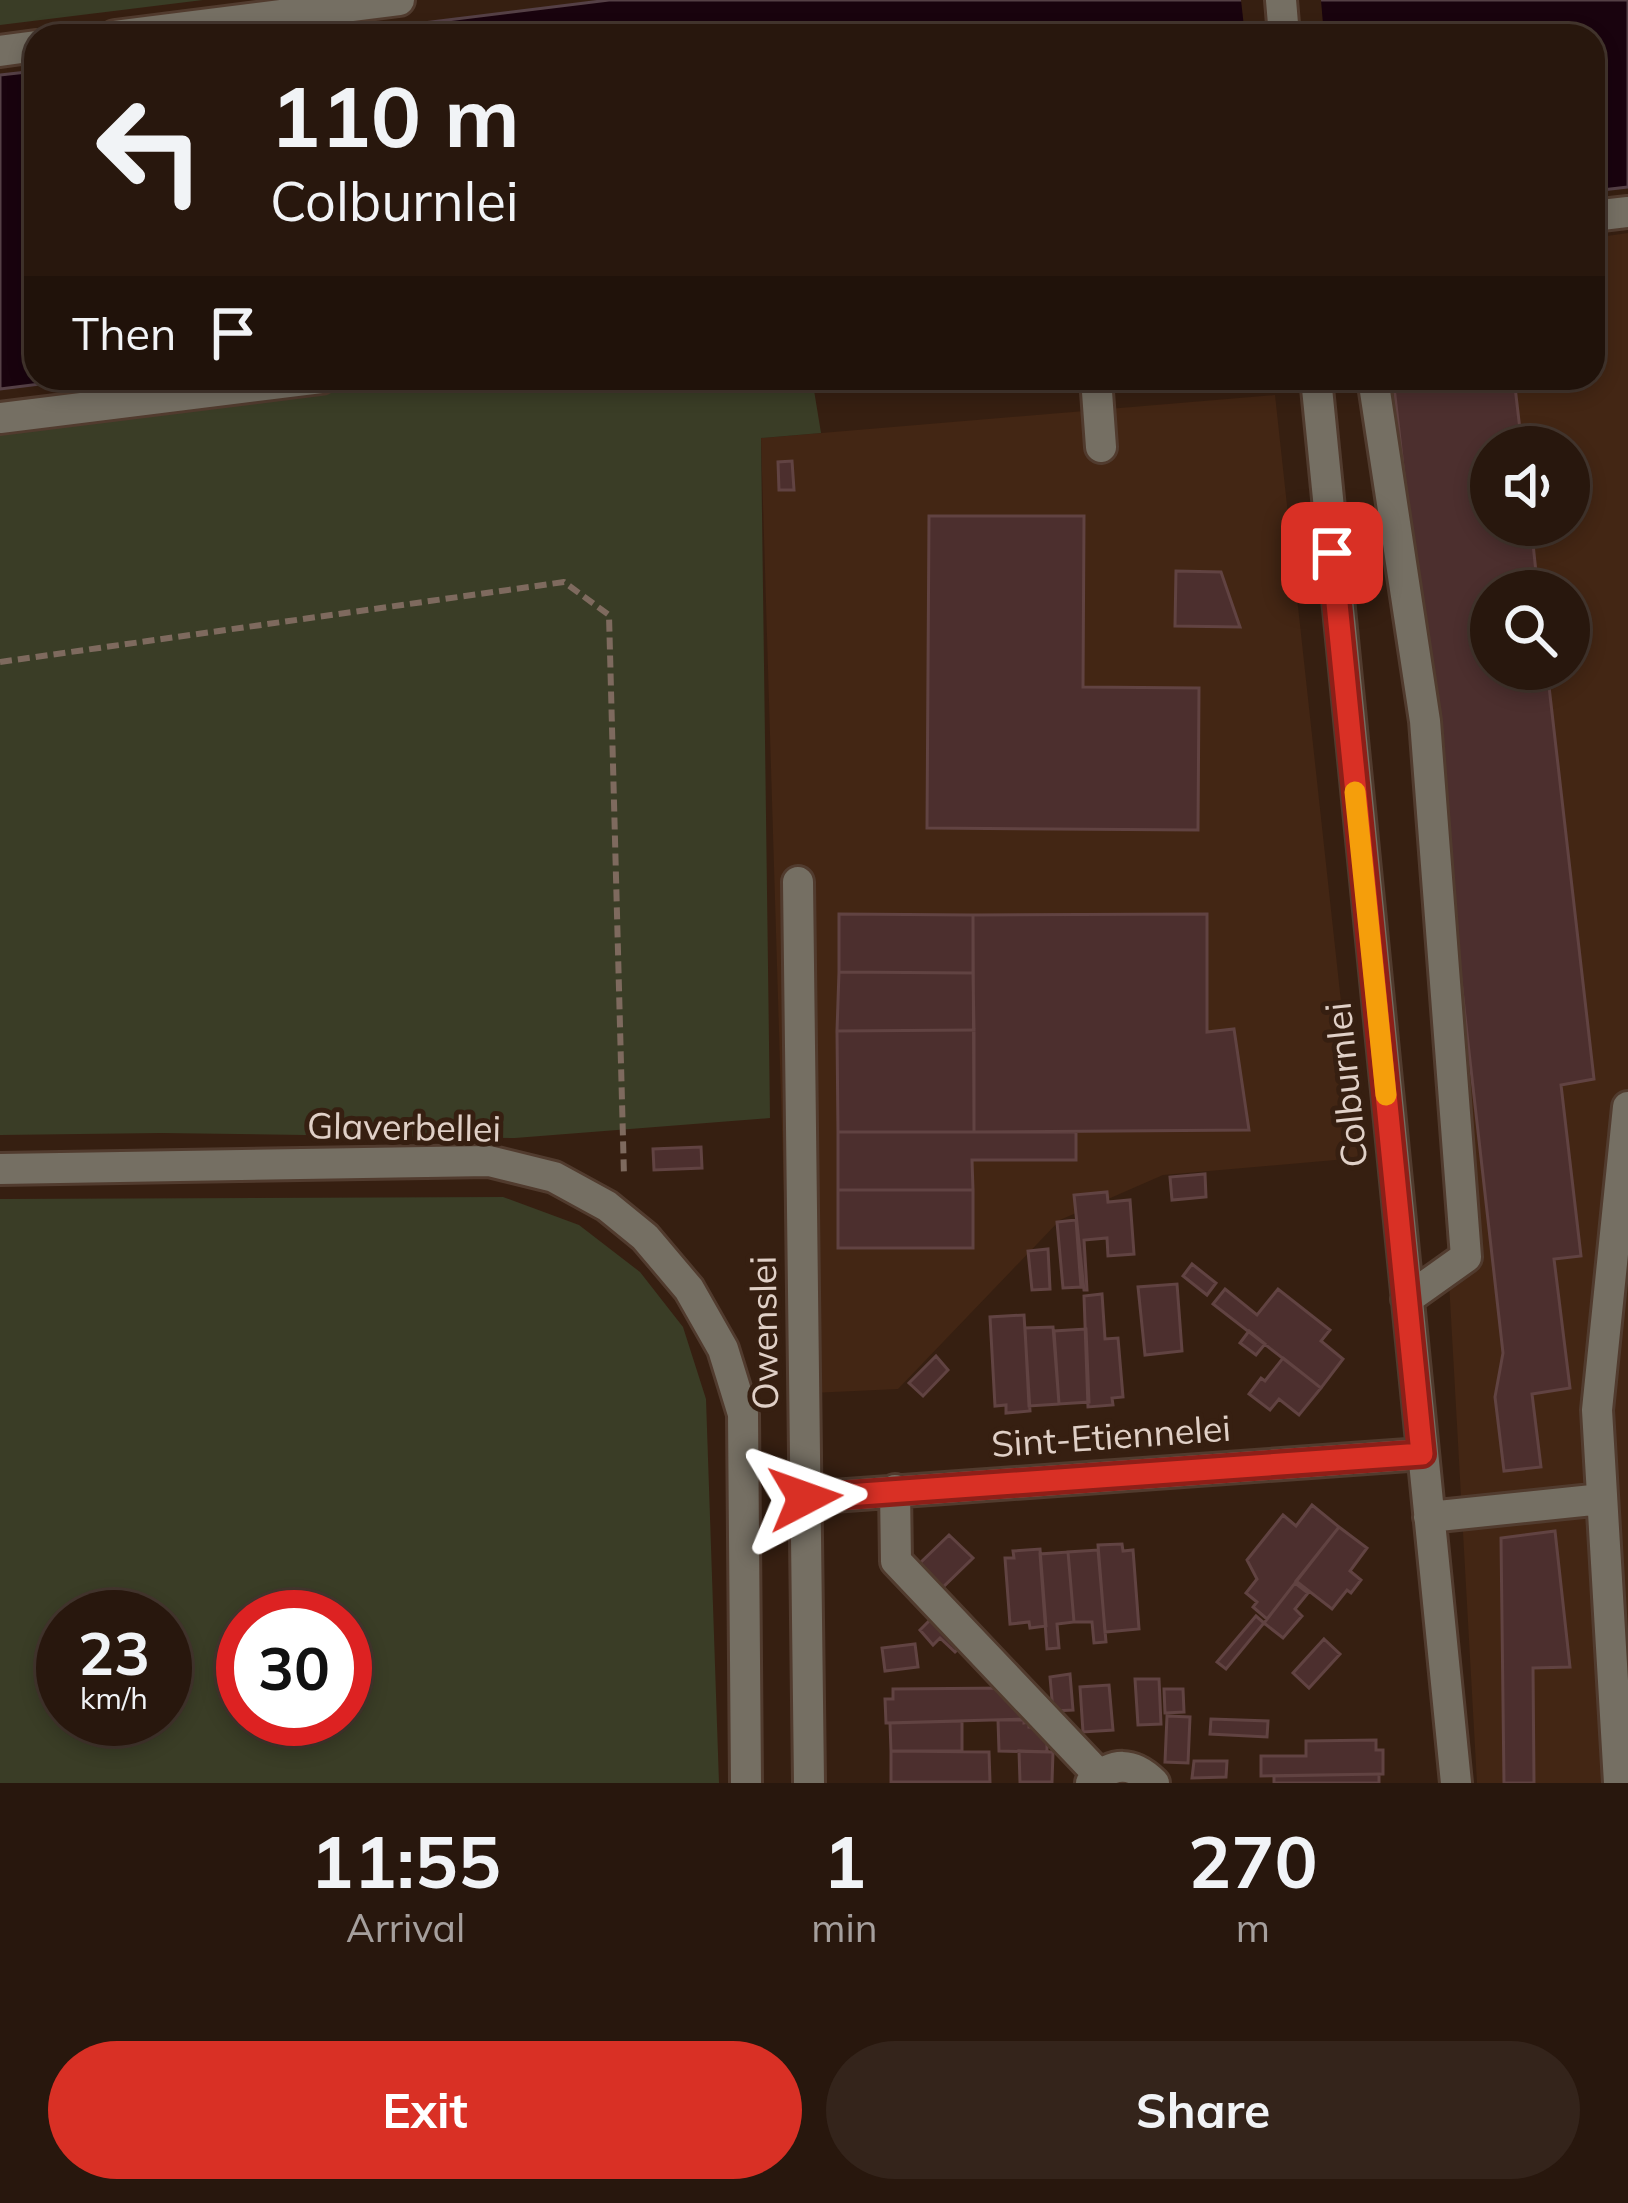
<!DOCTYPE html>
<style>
:root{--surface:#28170d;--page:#34241b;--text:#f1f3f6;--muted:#a59f9d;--line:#44362e;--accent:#d93025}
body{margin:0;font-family:Mulish,sans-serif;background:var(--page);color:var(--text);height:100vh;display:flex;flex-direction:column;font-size:45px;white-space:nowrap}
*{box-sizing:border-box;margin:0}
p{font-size:39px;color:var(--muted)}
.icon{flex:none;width:66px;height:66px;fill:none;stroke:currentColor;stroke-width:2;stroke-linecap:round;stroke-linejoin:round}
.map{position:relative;height:1783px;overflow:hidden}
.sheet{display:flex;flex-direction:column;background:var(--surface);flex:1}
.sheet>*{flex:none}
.hud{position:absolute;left:24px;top:24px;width:1581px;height:366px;border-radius:36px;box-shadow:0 6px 18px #0003,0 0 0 3px var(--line);background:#28170d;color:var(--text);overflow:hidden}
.controls{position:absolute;left:1470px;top:426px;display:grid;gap:24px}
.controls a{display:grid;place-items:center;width:120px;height:120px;border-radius:50%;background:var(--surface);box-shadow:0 6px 18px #0003,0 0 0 3px var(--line);font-size:60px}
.speed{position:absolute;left:36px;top:1590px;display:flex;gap:24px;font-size:60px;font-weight:700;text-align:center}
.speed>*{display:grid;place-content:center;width:156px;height:156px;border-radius:50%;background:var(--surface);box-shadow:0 6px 18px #0003,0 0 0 3px var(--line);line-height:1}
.speed small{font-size:30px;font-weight:400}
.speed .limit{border:18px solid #d22;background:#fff;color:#111}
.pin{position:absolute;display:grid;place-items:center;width:102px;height:102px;color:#fff;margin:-51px;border-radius:24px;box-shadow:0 6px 18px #0006}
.me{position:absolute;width:132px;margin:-66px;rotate:86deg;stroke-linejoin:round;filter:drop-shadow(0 0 9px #0008)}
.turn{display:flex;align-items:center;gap:42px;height:252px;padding:0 48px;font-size:54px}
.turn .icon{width:156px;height:156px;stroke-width:2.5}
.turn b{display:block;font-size:84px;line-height:102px}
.then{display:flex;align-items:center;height:114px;padding:0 48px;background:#0003;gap:24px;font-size:45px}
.eta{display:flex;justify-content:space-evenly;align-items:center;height:204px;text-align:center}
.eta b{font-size:72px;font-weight:700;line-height:84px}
.button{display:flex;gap:24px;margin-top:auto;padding:24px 48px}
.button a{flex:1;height:138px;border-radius:72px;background:var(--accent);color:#fff;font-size:48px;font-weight:700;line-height:138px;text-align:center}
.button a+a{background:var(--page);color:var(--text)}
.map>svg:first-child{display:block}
</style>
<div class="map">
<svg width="1628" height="1783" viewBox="0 0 1628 1783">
<rect width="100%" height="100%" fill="#361f11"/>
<path fill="#432614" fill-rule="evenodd" d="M 1628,233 L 1628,1783 L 1477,1783 L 1436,1049 L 1381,378 L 1593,378 L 1593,238 ZM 1491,447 L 1569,447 L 1569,525 L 1491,525 ZM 1491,591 L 1569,591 L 1569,669 L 1491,669 Z
M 1275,395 L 1358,1158 L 1163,1175 L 1060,1220 L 898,1389 L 790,1394 L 761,438 Z"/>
<path fill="#3a3d26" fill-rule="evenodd" d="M 0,0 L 203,0 L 0,25 Z
M 445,378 L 812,378 L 821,433 L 761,438 L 770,1118 L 515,1138 L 161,1133 L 0,1135 L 0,435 Z
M 503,1197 L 579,1225 L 640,1272 L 683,1327 L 706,1399 L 719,1783 L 0,1783 L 0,1199 ZM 63,1617 L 165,1617 L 165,1719 L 63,1719 ZM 243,1617 L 345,1617 L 345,1719 L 243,1719 Z"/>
<path fill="#19030e" stroke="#554046" stroke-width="3" d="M 609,0 L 1628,0 L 1628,187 L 1593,191 L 1593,36 L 318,36 Z
M 36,71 L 36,378 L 88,378 L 0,389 L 0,75 Z"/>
<path fill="#361f11" d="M 1241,0 L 1321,0 L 1324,36 L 1245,36 Z"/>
<path fill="#4c2f2e" stroke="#614342" stroke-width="3" d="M 1393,378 L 1514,378 L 1522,447 L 1491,447 L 1491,525 L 1531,525 L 1538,591 L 1491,591 L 1491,669 L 1547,669 L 1594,1079 L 1561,1085 L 1581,1256 L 1554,1259 L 1570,1388 L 1532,1394 L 1541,1467 L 1504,1471 L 1495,1397 L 1503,1353 Z
M 792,461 L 794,490 L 779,490 L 778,462 Z
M 929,516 L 1084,516 L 1083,687 L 1199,688 L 1198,830 L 927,828 Z
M 1176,571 L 1221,572 L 1240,627 L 1175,626 Z
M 839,914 L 973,915 L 973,973 L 839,972 Z
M 1207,914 L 1207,1032 L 1234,1029 L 1249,1130 L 974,1132 L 973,915 Z
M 839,972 L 973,973 L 974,1030 L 837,1031 Z
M 974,1030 L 974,1132 L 838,1132 L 837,1031 Z
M 838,1132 L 1076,1132 L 1076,1160 L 972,1160 L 973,1190 L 838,1190 Z
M 701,1147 L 702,1168 L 654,1170 L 653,1149 Z
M 1205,1174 L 1206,1197 L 1172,1200 L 1170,1177 Z
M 838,1190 L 973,1190 L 973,1248 L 838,1248 Z
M 1107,1192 L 1108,1202 L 1130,1200 L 1134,1254 L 1108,1256 L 1107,1238 L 1084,1240 L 1087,1290 L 1084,1290 L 1074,1195 Z
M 1076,1220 L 1081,1287 L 1063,1288 L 1057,1222 Z
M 1048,1249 L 1050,1289 L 1032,1290 L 1028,1251 Z
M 1192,1264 L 1216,1283 L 1207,1295 L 1183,1276 Z
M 1177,1284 L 1182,1351 L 1145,1355 L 1138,1287 Z
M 1225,1289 L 1257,1315 L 1278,1289 L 1330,1330 L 1321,1341 L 1343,1359 L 1321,1388 L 1213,1304 Z
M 1102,1294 L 1105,1339 L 1118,1338 L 1123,1397 L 1112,1398 L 1113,1405 L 1088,1407 L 1084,1296 Z
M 1024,1315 L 1030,1411 L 1006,1413 L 1006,1405 L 995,1406 L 990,1317 Z
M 1053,1327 L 1059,1404 L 1029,1406 L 1025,1328 Z
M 1086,1329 L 1089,1402 L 1059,1404 L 1054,1331 Z
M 1249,1331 L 1265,1344 L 1256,1355 L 1240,1343 Z
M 936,1356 L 948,1370 L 923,1396 L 909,1383 Z
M 1283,1358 L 1321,1388 L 1299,1415 L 1279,1399 L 1270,1410 L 1249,1394 L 1261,1378 L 1265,1381 Z
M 1312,1505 L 1339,1527 L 1267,1619 L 1253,1607 L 1257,1602 L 1246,1593 L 1257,1579 L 1247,1560 L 1283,1515 L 1296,1526 Z
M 1339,1527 L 1367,1548 L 1350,1571 L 1361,1580 L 1351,1593 L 1347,1590 L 1332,1609 L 1296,1581 Z
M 1555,1531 L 1570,1667 L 1533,1668 L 1534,1783 L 1504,1783 L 1501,1538 Z
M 949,1535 L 973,1558 L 942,1588 L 919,1564 Z
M 1122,1544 L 1123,1551 L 1133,1550 L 1139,1629 L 1105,1632 L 1098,1545 Z
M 1040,1549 L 1046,1626 L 1030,1628 L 1029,1622 L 1010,1624 L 1005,1558 L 1014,1558 L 1013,1551 Z
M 1098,1550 L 1106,1642 L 1094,1643 L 1092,1622 L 1074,1622 L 1068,1552 Z
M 1068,1552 L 1074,1622 L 1057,1624 L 1059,1648 L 1047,1649 L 1040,1554 Z
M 1295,1583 L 1308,1593 L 1295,1609 L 1302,1616 L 1283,1638 L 1264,1623 Z
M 936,1614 L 964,1643 L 955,1652 L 940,1638 L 933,1645 L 920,1630 Z
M 1256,1616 L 1264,1623 L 1226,1669 L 1217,1662 Z
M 1324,1639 L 1340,1654 L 1309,1688 L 1293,1673 Z
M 915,1644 L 918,1667 L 885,1671 L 882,1648 Z
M 1070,1674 L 1073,1710 L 1053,1711 L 1050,1677 Z
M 1135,1679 L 1159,1679 L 1161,1724 L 1138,1725 Z
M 1109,1685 L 1113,1730 L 1083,1732 L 1080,1687 Z
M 1008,1688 L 1027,1719 L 886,1723 L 885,1699 L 893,1699 L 893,1689 Z
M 1164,1689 L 1183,1689 L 1184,1712 L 1165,1713 Z
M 1167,1716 L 1190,1717 L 1188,1763 L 1165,1762 Z
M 1211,1719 L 1268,1721 L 1267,1737 L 1210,1734 Z
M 998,1720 L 1024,1720 L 1024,1723 L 1029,1722 L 1029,1727 L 1047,1728 L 1047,1752 L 999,1751 Z
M 962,1721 L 962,1751 L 891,1751 L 890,1723 Z
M 1376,1740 L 1376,1750 L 1383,1750 L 1383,1774 L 1261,1776 L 1261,1756 L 1306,1756 L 1306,1741 Z
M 891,1751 L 989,1752 L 990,1782 L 891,1782 Z
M 1019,1751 L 1053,1752 L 1052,1782 L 1020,1782 Z
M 1194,1761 L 1227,1761 L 1226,1777 L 1192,1778 Z
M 1379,1774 L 1379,1783 L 1274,1783 L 1274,1776 Z"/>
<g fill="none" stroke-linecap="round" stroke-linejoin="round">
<defs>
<path id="minor" d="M 1281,0 L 1284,36
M 115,36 L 399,0
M 0,51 L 36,46
M 1593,216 L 1628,212
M 1096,378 L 1101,447
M 1316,378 L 1456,1783
M 1373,378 L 1425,721 L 1466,1257 L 1407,1299
M 0,418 L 321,378
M 798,882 L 809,1783
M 0,1169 L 489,1161 L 554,1177 L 607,1206 L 645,1237 L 689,1289 L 723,1349 L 743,1414 L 746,1783
M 895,1490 L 896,1561 L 1099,1775
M 805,1498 L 1422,1454
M 1429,1517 L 1602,1499
M 1091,1783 C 1113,1761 1133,1762 1154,1783
M 1619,1783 L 1597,1410 L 1628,1107"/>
</defs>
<use href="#minor" stroke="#513b2e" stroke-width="36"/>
<path stroke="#7e6a5e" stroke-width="6" stroke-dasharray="12 6" stroke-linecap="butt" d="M 0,662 L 564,582 L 609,615 L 624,1176"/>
<use href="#minor" stroke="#756f63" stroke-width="30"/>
</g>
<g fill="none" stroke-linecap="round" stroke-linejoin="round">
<defs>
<path id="route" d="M 805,1498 L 1422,1454 L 1332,553"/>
</defs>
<use href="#route" stroke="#8d1f18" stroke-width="30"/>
<use href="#route" stroke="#d93025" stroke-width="21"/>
<path stroke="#f59e0b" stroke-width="21" d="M 1355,792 L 1386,1095"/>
</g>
<g text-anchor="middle" stroke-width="10" stroke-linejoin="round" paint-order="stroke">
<g font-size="36" fill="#e0d0c7" stroke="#361f11">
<text transform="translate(1346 1085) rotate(-96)" y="13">Colburnlei</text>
<text transform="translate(404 1127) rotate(1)" y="13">Glaverbellei</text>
<text transform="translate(764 1333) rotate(-91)" y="13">Owenslei</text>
<text transform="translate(1111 1436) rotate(-4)" y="13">Sint-Etiennelei</text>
</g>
</g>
</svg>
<div class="controls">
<a><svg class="icon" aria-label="sound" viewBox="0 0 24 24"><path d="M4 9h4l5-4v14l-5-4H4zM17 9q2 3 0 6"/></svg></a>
<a><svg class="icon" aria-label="search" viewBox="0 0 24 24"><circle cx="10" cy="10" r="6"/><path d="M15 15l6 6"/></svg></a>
</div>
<div class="speed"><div>23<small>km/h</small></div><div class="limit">30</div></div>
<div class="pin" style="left:1332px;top:553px;background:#d93025"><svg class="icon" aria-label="arrive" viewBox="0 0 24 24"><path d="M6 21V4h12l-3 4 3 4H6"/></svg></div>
<svg class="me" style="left:805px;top:1498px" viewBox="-20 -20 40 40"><path d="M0-17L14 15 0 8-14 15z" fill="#d93025" stroke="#fff" stroke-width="4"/></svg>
<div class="hud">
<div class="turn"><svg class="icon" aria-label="left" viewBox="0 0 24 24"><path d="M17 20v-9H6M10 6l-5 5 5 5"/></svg><div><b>110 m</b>Colburnlei</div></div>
<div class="then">Then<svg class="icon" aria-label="arrive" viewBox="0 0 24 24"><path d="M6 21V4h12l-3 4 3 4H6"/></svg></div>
</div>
</div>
<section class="sheet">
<div class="eta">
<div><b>11:55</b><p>Arrival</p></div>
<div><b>1</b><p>min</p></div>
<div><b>270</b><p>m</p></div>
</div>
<div class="button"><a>Exit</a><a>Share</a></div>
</section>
